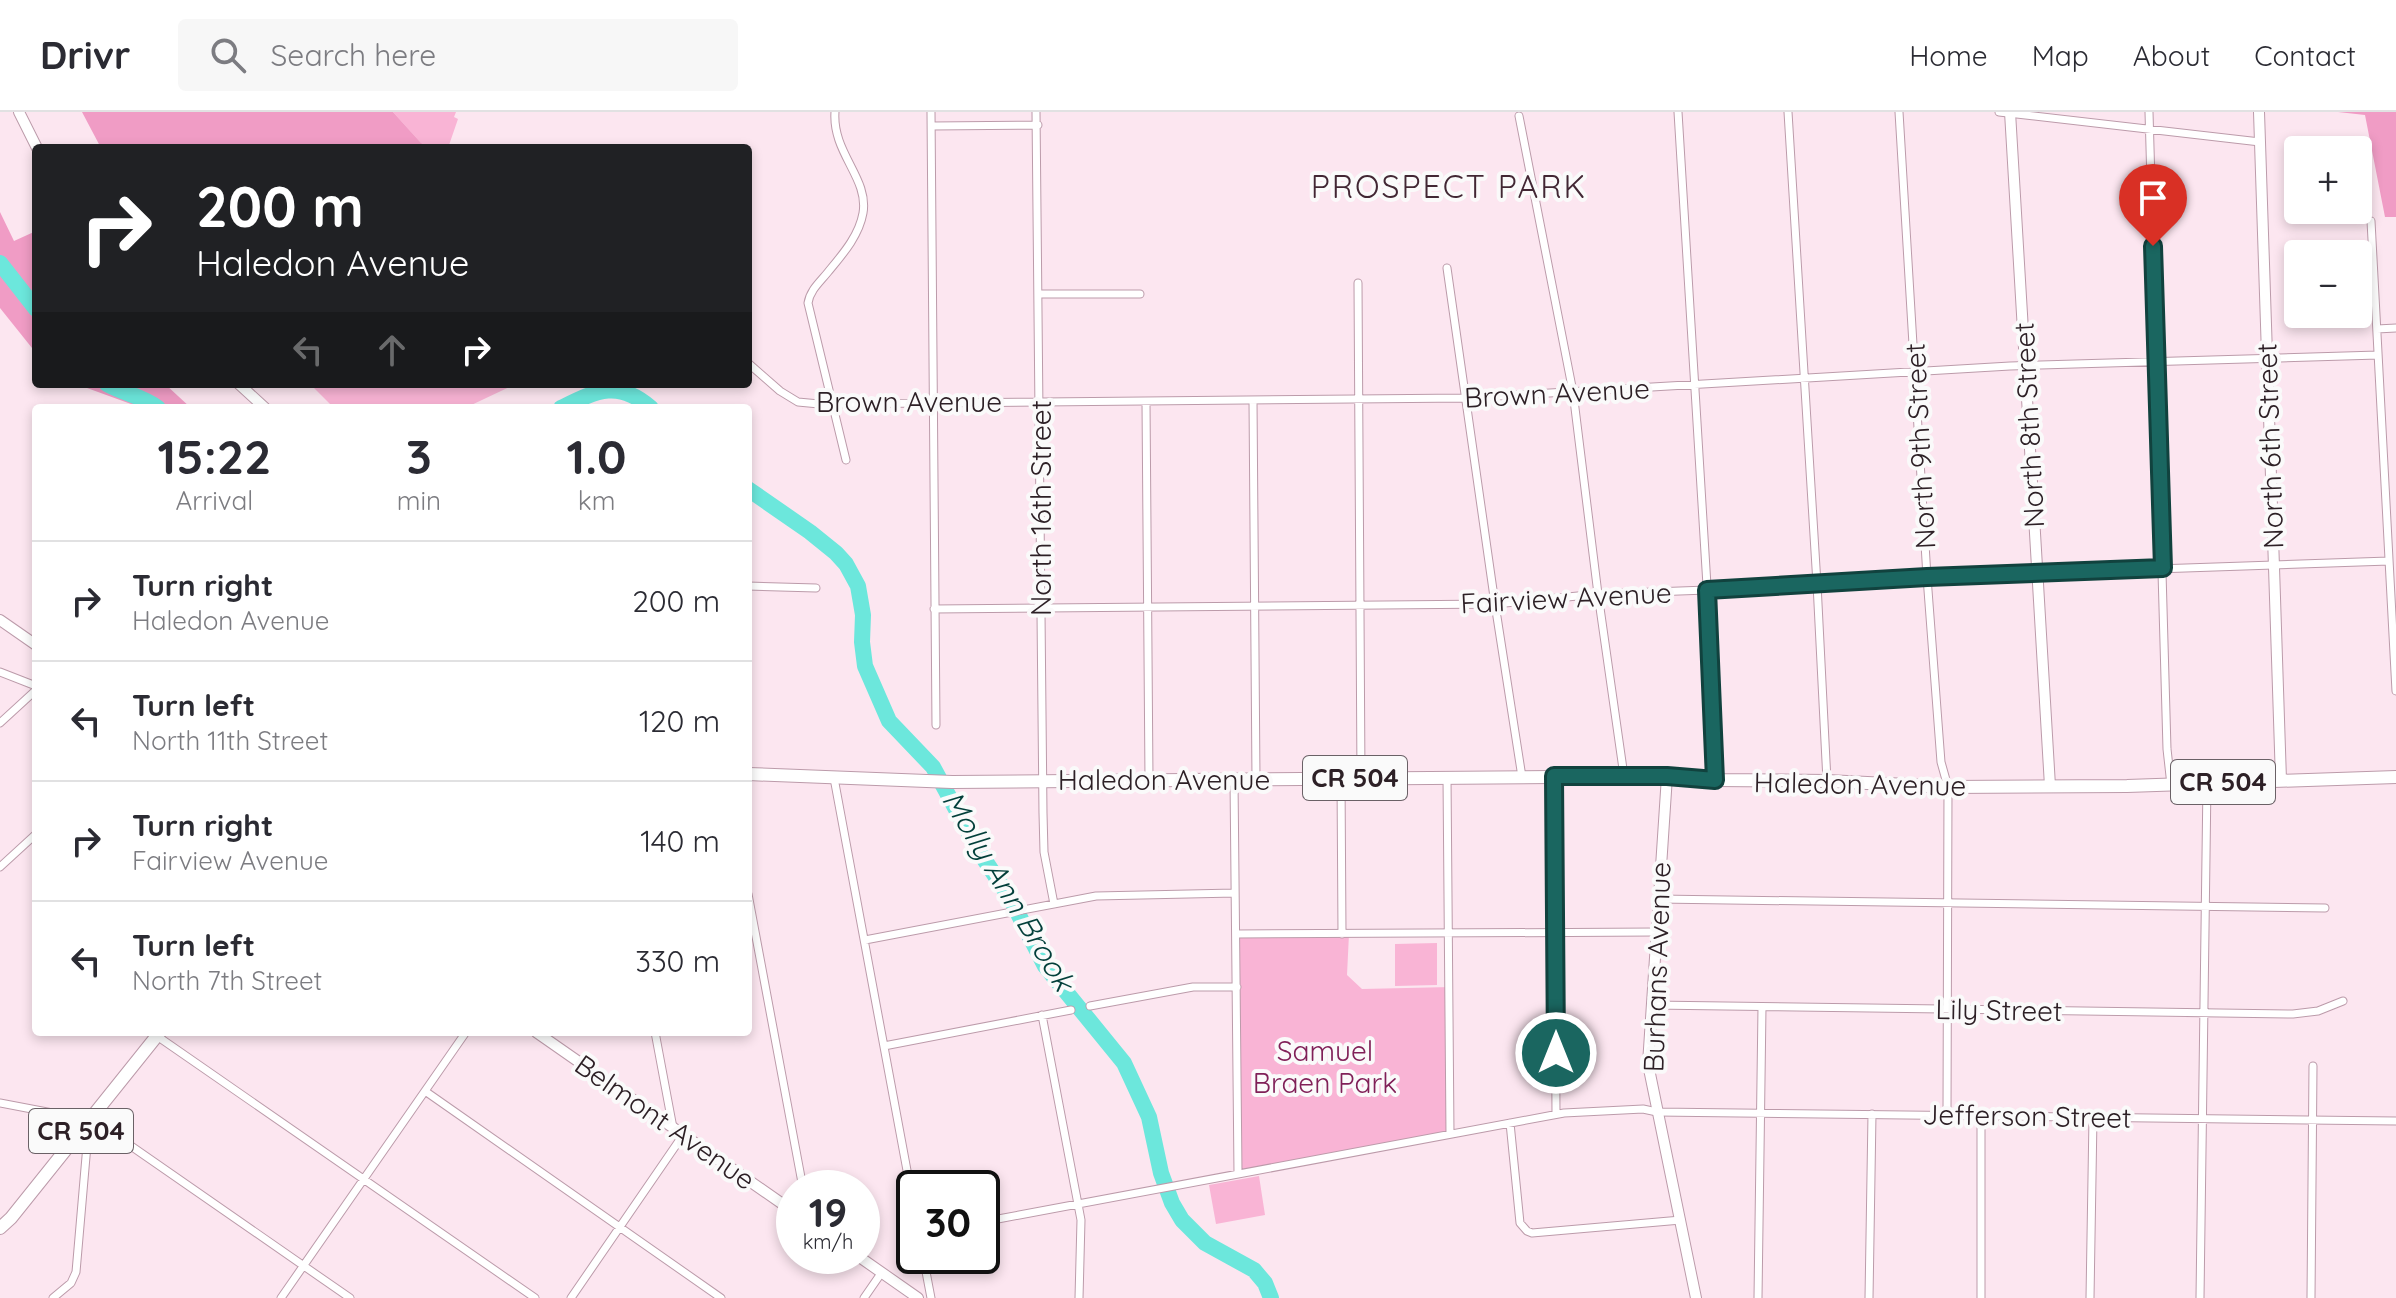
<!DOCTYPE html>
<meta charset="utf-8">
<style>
:root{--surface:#fff;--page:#f7f7f7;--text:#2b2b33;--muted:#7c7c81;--line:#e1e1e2}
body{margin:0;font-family:Quicksand,sans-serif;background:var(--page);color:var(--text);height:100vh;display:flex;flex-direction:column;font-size:30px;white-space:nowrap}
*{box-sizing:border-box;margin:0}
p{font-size:26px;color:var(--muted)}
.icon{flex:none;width:44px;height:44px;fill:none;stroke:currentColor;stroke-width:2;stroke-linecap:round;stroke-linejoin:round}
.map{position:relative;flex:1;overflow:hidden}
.panel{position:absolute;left:32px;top:292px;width:720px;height:632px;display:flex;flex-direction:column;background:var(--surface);border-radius:8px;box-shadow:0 4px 12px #0003}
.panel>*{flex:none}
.top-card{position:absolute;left:32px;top:32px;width:720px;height:244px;border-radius:8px;box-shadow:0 4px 12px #0003;background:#202124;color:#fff;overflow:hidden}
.buttons{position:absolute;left:2284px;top:24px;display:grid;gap:16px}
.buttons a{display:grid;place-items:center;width:88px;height:88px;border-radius:8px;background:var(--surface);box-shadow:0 4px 12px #0003;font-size:40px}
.speed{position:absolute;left:776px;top:1058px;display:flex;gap:16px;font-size:40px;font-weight:700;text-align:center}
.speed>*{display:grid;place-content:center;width:104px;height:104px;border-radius:50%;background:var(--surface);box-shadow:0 4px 12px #0003;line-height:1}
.speed small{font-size:20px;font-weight:400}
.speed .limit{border:4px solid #111;border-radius:12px;background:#fff;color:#111}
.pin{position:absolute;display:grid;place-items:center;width:68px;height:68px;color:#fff;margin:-82px -34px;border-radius:50% 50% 50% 0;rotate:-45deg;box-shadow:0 0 8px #0007}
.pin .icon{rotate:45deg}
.me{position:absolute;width:88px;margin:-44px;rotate:0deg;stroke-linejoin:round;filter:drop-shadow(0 0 6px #0008)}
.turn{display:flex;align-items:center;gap:28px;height:168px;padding:0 32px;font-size:36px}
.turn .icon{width:104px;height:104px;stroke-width:2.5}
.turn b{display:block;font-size:56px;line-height:68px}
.lanes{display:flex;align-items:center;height:76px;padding:0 32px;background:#0003;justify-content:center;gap:40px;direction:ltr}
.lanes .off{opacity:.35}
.eta{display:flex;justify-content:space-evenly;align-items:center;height:136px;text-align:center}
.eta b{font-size:48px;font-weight:700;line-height:56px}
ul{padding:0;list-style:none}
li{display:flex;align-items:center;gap:24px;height:120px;padding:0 32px;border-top:2px solid var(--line)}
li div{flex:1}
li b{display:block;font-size:30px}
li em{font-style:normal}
header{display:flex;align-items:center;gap:48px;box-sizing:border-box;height:112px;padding:0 40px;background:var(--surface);border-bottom:2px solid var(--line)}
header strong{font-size:38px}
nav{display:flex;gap:44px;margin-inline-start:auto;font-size:28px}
.search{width:560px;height:72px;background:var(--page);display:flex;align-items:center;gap:20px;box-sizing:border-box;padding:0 28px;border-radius:8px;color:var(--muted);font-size:30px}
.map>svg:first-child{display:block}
</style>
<header>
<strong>Drivr</strong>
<div class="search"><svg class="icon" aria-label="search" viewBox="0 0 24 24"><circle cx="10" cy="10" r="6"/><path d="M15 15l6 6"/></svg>Search here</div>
<nav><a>Home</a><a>Map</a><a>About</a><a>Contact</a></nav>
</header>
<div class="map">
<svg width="2396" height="1186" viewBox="0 0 2396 1186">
<rect width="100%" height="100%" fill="#fce6f0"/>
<path fill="#f9b4d5" d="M 393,0 L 456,0 L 454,5 L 458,7 L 448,36 L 419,36 L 421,31 Z
M 310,272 L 516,272 L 465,296 L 334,296 Z
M 1236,821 L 1349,822 L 1347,863 L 1362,877 L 1451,875 L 1453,1022 L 1238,1061 Z
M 1437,831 L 1437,873 L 1395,874 L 1395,832 Z
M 1259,1064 L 1265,1103 L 1216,1112 L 1209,1073 Z"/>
<path fill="#f09cc5" d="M 82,0 L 393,0 L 422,32 L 419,36 L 101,36 Z
M 2338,0 L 2396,0 L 2396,105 L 2385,105 L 2365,3 Z
M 0,100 L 14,129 L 36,119 L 36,241 L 0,196 Z
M 76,272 L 165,272 L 191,296 L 142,296 Z"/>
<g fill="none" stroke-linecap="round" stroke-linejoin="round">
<path stroke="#6ce7dc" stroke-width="16" d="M 0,151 L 36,197
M 107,272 C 123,281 144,285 158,296
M 561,296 C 596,279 618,267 651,296
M 748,377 L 810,420 L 836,441 L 846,452 L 858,474 L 863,503 L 862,530 L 865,554 L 889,609 L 933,655 L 978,738 L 1010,786 L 1045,854 L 1124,951 L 1149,1005 L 1161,1061 L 1172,1091 L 1182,1108 L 1205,1131 L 1254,1158 L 1265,1171 L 1271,1186"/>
<defs>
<path id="street" d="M 835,0 C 832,41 869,66 863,101 C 859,124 842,143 828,160 C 820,170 810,178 808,191 L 846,348
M 931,0 L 936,613
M 1036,0 L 1043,701 L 1044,740 L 1054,792
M 1678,0 L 1708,490 L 1715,668
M 1788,0 L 1817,472 L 1827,669
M 1899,0 L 1927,465 L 1941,650 L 1948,675 L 1947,1003
M 1999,0 L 2260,30
M 2149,0 L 2167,637 L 2171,673
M 1519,4 L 1573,280 L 1598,482 L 1624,664
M 932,14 L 1038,13
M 2371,109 L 2396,579
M 1447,156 L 1495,492 L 1522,665
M 1358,171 L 1361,666
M 1039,182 L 1140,182
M 2377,217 L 2396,216
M 748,251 L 780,279 L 798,290 L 819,292 L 1466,286 L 2010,254 L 2378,243
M 1253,288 L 1256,667
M 1146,290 L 1149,668
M 748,474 L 816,476
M 934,497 L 1495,492 L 1598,482 L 1707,478 L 1927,465 L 2389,449
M 0,560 L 36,574
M 0,611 L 36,578
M 1554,664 L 1556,1002
M 1447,665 L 1450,1022
M 834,666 L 914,1096
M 1341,666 L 1342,822
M 1234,668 L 1238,1061
M 0,755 L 36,722
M 748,782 L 803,1076
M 1658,787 L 2325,796
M 1236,822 L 1656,820
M 865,828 L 1096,784 L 1235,781
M 1652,893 L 2293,902 L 2318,899 L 2343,889
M 1090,894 L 1193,875 L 1237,875
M 1042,903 L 1081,1108 L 1079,1186
M 655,920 L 673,1016
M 157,924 L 535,1186
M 884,934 L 1071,898
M 425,979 L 721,1186
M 0,991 L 89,1008 L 108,1018 L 350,1186
M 1510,1011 L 1520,1111 L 1527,1119 L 1532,1121 L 1681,1108
M 982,1110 L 1564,1001 L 1643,997 L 1657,1000 L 2396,1009
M 923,1144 L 931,1186
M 53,1186 L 71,1171 L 76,1160 L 89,1010
M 281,1186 L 466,920
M 571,1186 L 683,1023
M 864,1186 L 882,1160
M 1758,1186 L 1762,895
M 1869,1186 L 1872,1002
M 1981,1186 L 1981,1004
M 2090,1186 L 2093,1005
M 2200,1186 L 2207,670
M 2311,1186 L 2313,954"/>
<path id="secondary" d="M 19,0 L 37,36
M 2010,0 L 2050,674
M 2259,0 L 2281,668
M 239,272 L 265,296
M 0,508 L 36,533
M 1667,664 L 1648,952 L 1696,1186
M 536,920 L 794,1100
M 858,1144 L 918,1186"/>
<path id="primary" d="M 748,662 L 952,670 L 1667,664 L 1715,668 L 1827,669 L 1948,675 L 2127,674 L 2396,665
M 0,1116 L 11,1106 L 160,920"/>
</defs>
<use href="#street" stroke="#bc9baa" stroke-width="9"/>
<use href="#secondary" stroke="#bc9baa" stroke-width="12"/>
<use href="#primary" stroke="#bc9baa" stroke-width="14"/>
<use href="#street" stroke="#fff" stroke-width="7"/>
<use href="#secondary" stroke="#fff" stroke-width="10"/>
<use href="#primary" stroke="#fff" stroke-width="12"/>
</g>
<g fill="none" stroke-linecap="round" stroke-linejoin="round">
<defs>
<path id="route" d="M 1556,941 L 1554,664 L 1667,664 L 1715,668 L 1707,478 L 1927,465 L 2163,456 L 2153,134"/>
</defs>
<use href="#route" stroke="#11423e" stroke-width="20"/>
<use href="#route" stroke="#1a6660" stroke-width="14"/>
</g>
<g text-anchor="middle" stroke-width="8" stroke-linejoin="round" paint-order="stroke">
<g fill="#fafafa" stroke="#6a6166" stroke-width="2">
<rect x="1303" y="644" width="104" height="44" rx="6"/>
<rect x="2171" y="648" width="104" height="44" rx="6"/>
<rect x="29" y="997" width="104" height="44" rx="6"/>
</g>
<g font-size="26" font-weight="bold" fill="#2d2026">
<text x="1355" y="675">CR 504</text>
<text x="2223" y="679">CR 504</text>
<text x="81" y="1028">CR 504</text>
</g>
<g font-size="28" fill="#2d2026" stroke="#fafafa">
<text transform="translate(1557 281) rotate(-3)" y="10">Brown Avenue</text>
<text x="909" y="300">Brown Avenue</text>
<text transform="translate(2029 313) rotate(-93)" y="10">North 8th Street</text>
<text transform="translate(1920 334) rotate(-93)" y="10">North 9th Street</text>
<text transform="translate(2270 334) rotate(-92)" y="10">North 6th Street</text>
<text transform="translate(1041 396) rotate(-90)" y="10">North 16th Street</text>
<text transform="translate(1566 486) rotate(-3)" y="10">Fairview Avenue</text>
<text x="1164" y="678">Haledon Avenue</text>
<text transform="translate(1860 672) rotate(1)" y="10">Haledon Avenue</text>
<text transform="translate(1657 855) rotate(-88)" y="10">Burhans Avenue</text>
<text transform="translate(1999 898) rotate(1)" y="10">Lily Street</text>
<text transform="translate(2027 1004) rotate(1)" y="10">Jefferson Street</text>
<text transform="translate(665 1010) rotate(35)" y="10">Belmont Avenue</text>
</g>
<g font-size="28" fill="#802058" stroke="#fafafa">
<text x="1325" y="949">Samuel<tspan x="1325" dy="32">Braen Park</tspan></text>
</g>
<g font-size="30" font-style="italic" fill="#023f3a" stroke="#fafafa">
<text transform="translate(1008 779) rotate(59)" y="10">Molly Ann Brook</text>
</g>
<g font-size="32" letter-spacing="2" fill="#422734" stroke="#fafafa">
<text x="1449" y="86">PROSPECT PARK</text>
</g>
</g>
</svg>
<div class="buttons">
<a>+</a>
<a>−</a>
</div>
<div class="speed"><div>19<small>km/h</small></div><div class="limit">30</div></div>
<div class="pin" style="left:2153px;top:134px;background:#d93025"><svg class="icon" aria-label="arrive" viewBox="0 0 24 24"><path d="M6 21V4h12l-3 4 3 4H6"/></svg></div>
<svg class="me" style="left:1556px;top:941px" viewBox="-20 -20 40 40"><circle r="17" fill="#1a6660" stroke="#fff" stroke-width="3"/><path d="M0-11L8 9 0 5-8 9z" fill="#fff"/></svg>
<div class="top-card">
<div class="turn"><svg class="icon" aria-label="right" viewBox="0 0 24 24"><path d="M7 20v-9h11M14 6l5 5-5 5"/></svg><div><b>200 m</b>Haledon Avenue</div></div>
<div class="lanes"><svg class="icon off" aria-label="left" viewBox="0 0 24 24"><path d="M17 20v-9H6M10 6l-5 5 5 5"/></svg><svg class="icon off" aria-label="ahead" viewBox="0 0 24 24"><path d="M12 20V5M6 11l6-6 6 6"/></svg><svg class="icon" aria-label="right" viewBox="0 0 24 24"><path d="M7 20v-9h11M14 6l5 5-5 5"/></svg></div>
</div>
<section class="panel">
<div class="eta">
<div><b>15:22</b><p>Arrival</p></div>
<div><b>3</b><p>min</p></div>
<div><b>1.0</b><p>km</p></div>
</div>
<ul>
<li><svg class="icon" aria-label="right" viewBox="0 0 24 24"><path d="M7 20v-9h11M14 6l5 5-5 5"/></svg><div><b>Turn right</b><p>Haledon Avenue</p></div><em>200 m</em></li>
<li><svg class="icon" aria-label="left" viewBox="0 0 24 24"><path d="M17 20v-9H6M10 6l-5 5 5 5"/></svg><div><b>Turn left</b><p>North 11th Street</p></div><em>120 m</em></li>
<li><svg class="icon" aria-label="right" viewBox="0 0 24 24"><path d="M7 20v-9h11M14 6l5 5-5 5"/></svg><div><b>Turn right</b><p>Fairview Avenue</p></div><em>140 m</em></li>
<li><svg class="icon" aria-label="left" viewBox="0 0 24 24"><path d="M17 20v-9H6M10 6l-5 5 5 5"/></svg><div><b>Turn left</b><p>North 7th Street</p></div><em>330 m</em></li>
</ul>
</section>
</div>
